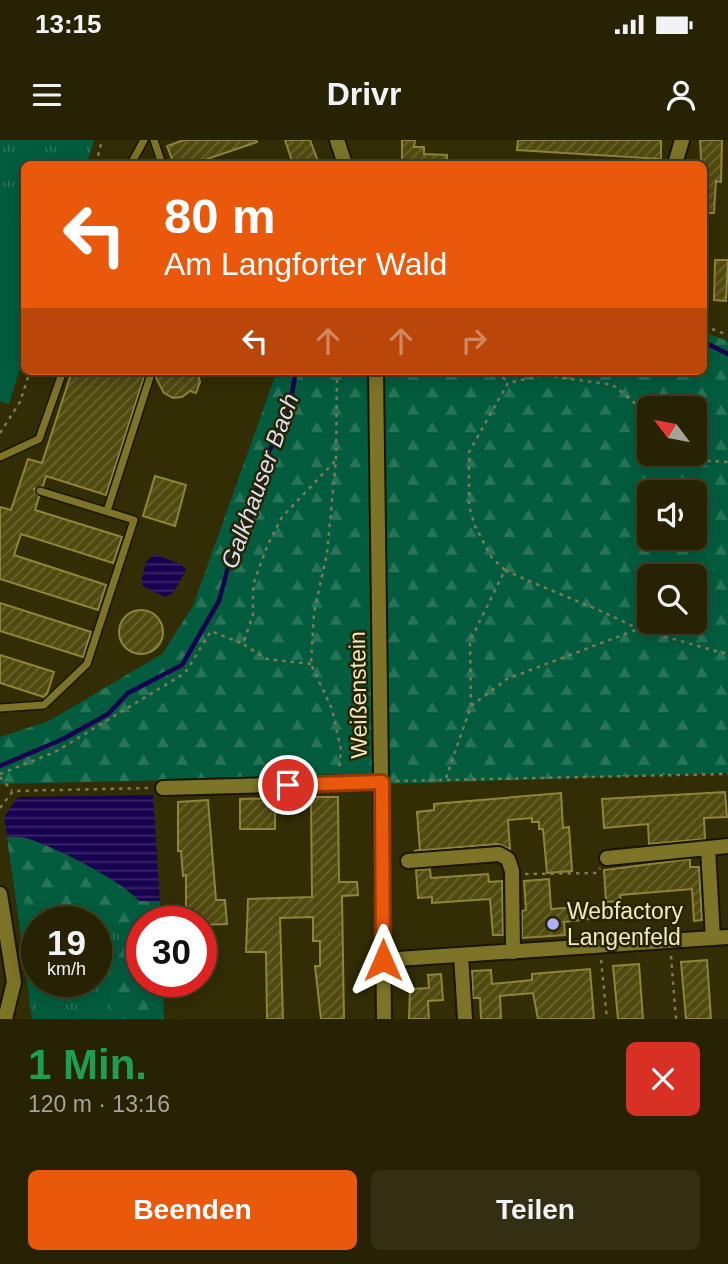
<!DOCTYPE html>
<html lang="de">
<meta charset="utf-8">
<style>
:root{--surface:#262203;--page:#322f12;--text:#f1f3f6;--muted:#a4a49a;--line:#423f25;--accent:#ea580c}
body{margin:0;font-family:Helvetica,sans-serif;background:var(--page);color:var(--text);height:100vh;display:flex;flex-direction:column;font-size:26px;white-space:nowrap}
*{box-sizing:border-box;margin:0}
p{font-size:23px;color:var(--muted)}
.icon{flex:none;width:38px;height:38px;fill:none;stroke:currentColor;stroke-width:2;stroke-linecap:round;stroke-linejoin:round}
.map{position:relative;height:879px;overflow:hidden}
.panel{display:flex;flex-direction:column;background:var(--surface);flex:1}
.panel>*{flex:none}
.hud{position:absolute;left:21px;top:21px;width:686px;height:214px;border-radius:10px;box-shadow:0 4px 18px #0003,0 0 0 2px var(--line);background:#ea580c;color:#fff;overflow:hidden}
.needle{width:46px;rotate:302deg}
.controls{position:absolute;left:637px;top:256px;display:grid;gap:14px}
.controls a{display:grid;place-items:center;width:70px;height:70px;border-radius:10px;background:var(--surface);box-shadow:0 4px 18px #0003,0 0 0 2px var(--line);font-size:35px}
.speed{position:absolute;left:21px;top:766px;display:flex;gap:14px;font-size:35px;font-weight:700;text-align:center}
.speed>*{display:grid;place-content:center;width:91px;height:91px;border-radius:50%;background:var(--surface);box-shadow:0 4px 18px #0003,0 0 0 2px var(--line);line-height:1}
.speed small{font-size:18px;font-weight:400}
.speed .limit{border:10px solid #d22;background:#fff;color:#111}
.pin{position:absolute;display:grid;place-items:center;width:60px;height:60px;color:#fff;margin:-30px;border:4px solid #fff;border-radius:50%;box-shadow:0 2px 7px #0007}
.me{position:absolute;width:77px;margin:-38px;rotate:0deg;stroke-linejoin:round;filter:drop-shadow(0 0 5px #0008)}
.turn{display:flex;align-items:center;gap:24px;height:147px;padding:0 28px;font-size:32px}
.turn .icon{width:91px;height:91px;stroke-width:2.5}
.turn b{display:block;font-size:49px;line-height:60px}
.lanes{display:flex;align-items:center;height:66px;padding:0 28px;background:#0003;justify-content:center;gap:35px;direction:ltr}
.lanes .off{opacity:.35}
.round{display:grid;place-items:center;flex:none;width:74px;height:74px;border-radius:10px;background:var(--page)}
.summary{display:flex;align-items:center;justify-content:space-between;height:119px;padding:0 28px}
h1{font-size:42px;font-weight:800;line-height:52px;color:#1e9e55}
.primary-button{display:flex;gap:14px;margin-top:auto;padding:14px 28px}
.primary-button a{flex:1;height:80px;border-radius:10px;background:var(--accent);color:#fff;font-size:28px;font-weight:800;line-height:80px;text-align:center}
.primary-button a+a{background:var(--page);color:var(--text)}
.status{display:flex;justify-content:space-between;align-items:center;height:49px;padding:0 35px;background:var(--surface);direction:ltr}
.status svg{height:19px;fill:currentColor}
header{display:flex;justify-content:space-between;align-items:center;height:91px;padding:0 28px;background:var(--surface);font-size:32px;font-weight:800}
.map>svg:first-child{display:block}
</style>
<div class="status"><b>13:15</b><svg viewBox="0 0 49 12"><path d="M0 12V9h3v3zM5 12V6h3v6zM10 12V3h3v9zM15 12V0h3v12zM26 1h20v11H26zM47 4h2v5h-2z"/></svg></div>
<header><svg class="icon" aria-label="menu" viewBox="0 0 24 24"><path d="M4 6h16M4 12h16M4 18h16"/></svg>Drivr<svg class="icon" aria-label="person" viewBox="0 0 24 24"><circle cx="12" cy="8" r="4"/><path d="M4 21q1-7 8-7t8 7"/></svg></header>
<div class="map">
<svg width="728" height="879" viewBox="0 0 728 879">
<defs>
<pattern id="grass-tufts" width="24" height="20" patternUnits="userSpaceOnUse" patternTransform="scale(1.75)"><rect width="24" height="20" fill="#035c3e"/><path d="M3 7l-1-3M5 7V3M7 7l1-3M15 17l-1-3M17 17v-4M19 17l1-3" fill="none" stroke="#287458"/></pattern>
<pattern id="forest-firs" width="22" height="20" patternUnits="userSpaceOnUse" patternTransform="scale(1.75)"><rect width="22" height="20" fill="#035c3e"/><path d="M5 1l3.5 6h-7zM16 11l3.5 6h-7z" fill="#287458"/></pattern>
<pattern id="water-rules" width="6" height="5" patternUnits="userSpaceOnUse" patternTransform="scale(1.75)"><rect width="6" height="5" fill="#180350"/><path d="M0 2.5h6" fill="none" stroke="#3a2868"/></pattern>
<pattern id="building-hatch" width="6" height="6" patternUnits="userSpaceOnUse" patternTransform="scale(1.75)"><rect width="6" height="6" fill="#514a0f"/><path d="M-1 1l2-2M0 6l6-6M5 7l2-2" fill="none" stroke="#6a6430"/></pattern>
</defs>
<rect width="100%" height="100%" fill="#322d04"/>
<path fill="url(#grass-tufts)" fill-rule="evenodd" d="M 0,0 L 94,0 L 87,24 L 24,24 L 24,80 L 0,72 Z
M 15,753 L 52,781 L 98,778 L 120,792 L 109,856 L 115,879 L 32,879 ZM 37,782 L 96,782 L 96,842 L 37,842 Z"/>
<path fill="url(#forest-firs)" fill-rule="evenodd" d="M 704,192 L 728,201 L 728,633 L 390,644 L 390,635 L 0,644 L 0,597 L 49,581 L 162,514 L 193,466 L 277,231 L 704,231 ZM 649,268 L 695,268 L 695,313 L 649,313 ZM 649,352 L 695,352 L 695,397 L 649,397 ZM 649,436 L 695,436 L 695,481 L 649,481 Z
M 7,697 C 14,697 22,696 29,699 C 55,707 123,741 139,761 L 160,761 L 161,782 L 142,782 L 142,842 L 163,842 L 164,879 L 115,879 L 109,856 L 120,792 L 98,778 L 52,781 L 15,753 Z"/>
<path fill="#035c3e" d="M 0,72 L 24,80 L 24,215 L 9,264 L 0,261 Z"/>
<path fill="url(#water-rules)" d="M 154,414 L 181,424 L 186,430 L 173,453 L 165,457 L 144,447 L 141,442 L 146,422 Z
M 153,655 L 160,761 L 139,761 C 123,741 55,707 29,699 C 22,696 14,697 7,697 L 4,677 L 18,657 Z"/>
<g fill="none" stroke-linecap="round" stroke-linejoin="round">
<path stroke="#180350" stroke-width="4.5" d="M 704,202 L 728,214
M 0,626 L 63,599 L 108,574 L 128,553 L 182,525 L 219,461 L 230,420 L 251,377 L 262,325 L 288,275 L 296,231"/>
</g>
<path fill="url(#building-hatch)" stroke="#8e853b" stroke-width="2" d="M 184,0 L 256,0 L 257,2 L 198,22 L 199,24 L 174,24 L 167,6 Z
M 285,0 L 310,0 L 319,24 L 293,24 Z
M 402,0 L 415,0 L 414,7 L 424,7 L 424,14 L 447,15 L 447,24 L 402,24 Z
M 518,0 L 661,0 L 661,19 L 517,10 Z
M 700,0 L 722,0 L 721,42 L 716,41 L 714,73 L 704,73 Z
M 715,120 L 728,120 L 726,161 L 714,160 Z
M 72,231 L 146,231 L 106,355 L 46,336 L 43,346 L 34,349 L 39,357 L 35,370 L 122,397 L 113,423 L 21,394 L 14,415 L 106,445 L 98,470 L 0,439 L 0,367 L 11,370 L 28,319 L 42,323 Z
M 158,231 L 197,231 L 200,242 L 196,253 L 190,251 L 182,257 L 173,258 L 164,253 L 156,238 Z
M 155,336 L 186,345 L 175,386 L 143,376 Z
M 0,463 L 91,492 L 83,517 L 0,491 Z
M119 492a22 22 0 1 1 44 0a22 22 0 1 1-44 0Z
M 0,515 L 54,532 L 47,554 L 44,557 L 0,543 Z
M 725,652 L 727,677 L 704,678 L 705,699 L 649,704 L 648,684 L 604,688 L 602,659 Z
M 561,653 L 563,688 L 569,687 L 572,731 L 547,733 L 543,689 L 539,689 L 539,682 L 532,682 L 532,678 L 508,680 L 510,709 L 498,704 L 414,711 L 420,710 L 417,672 L 434,670 L 434,664 Z
M 311,657 L 338,657 L 339,742 L 357,742 L 358,755 L 342,756 L 344,879 L 321,879 L 315,826 L 320,826 L 320,801 L 313,801 L 313,777 L 280,778 L 283,879 L 267,879 L 266,812 L 246,812 L 248,759 L 312,757 Z
M 282,658 L 282,672 L 275,673 L 275,689 L 240,689 L 240,659 Z
M 208,660 L 216,760 L 225,760 L 227,784 L 201,785 L 201,782 L 188,782 L 186,778 L 186,735 L 183,736 L 181,711 L 178,711 L 178,662 Z
M 690,719 L 690,727 L 699,727 L 702,780 L 694,781 L 692,749 L 620,755 L 621,761 L 606,762 L 604,730 Z
M 430,729 L 431,738 L 488,734 L 489,742 L 502,741 L 503,795 L 493,795 L 490,759 L 432,763 L 432,757 L 418,758 L 416,730 Z
M 549,739 L 551,769 L 606,765 L 607,777 L 564,782 L 565,795 L 522,798 L 522,771 L 526,770 L 524,741 Z
M 707,820 L 711,879 L 686,879 L 681,822 Z
M 639,824 L 643,879 L 618,879 L 613,826 Z
M 590,829 L 594,879 L 538,879 L 533,853 L 500,856 L 501,879 L 481,879 L 480,858 L 473,858 L 472,831 L 491,830 L 492,844 L 532,840 L 532,834 Z
M 441,834 L 443,860 L 428,861 L 429,879 L 409,879 L 410,849 L 429,848 L 428,835 Z"/>
<g fill="none" stroke-linecap="round" stroke-linejoin="round">
<defs>
<path id="lane" d="M 154,0 L 162,24
M 131,24 L 144,0
M 0,317 L 39,299 L 63,231
M 107,371 L 152,231
M 0,568 L 44,565 L 87,524 L 134,380 L 40,351"/>
<path id="street" d="M 337,0 L 345,24
M 675,24 L 682,0
M 376,231 L 384,879
M 163,648 L 382,642
M 708,708 L 728,706
M 607,718 L 708,708 L 713,798
M 408,721 L 499,714 L 508,719 L 512,731 L 513,812
M 0,754 L 14,842 L 5,879
M 461,815 L 465,879
M 383,820 L 728,797"/>
</defs>
<use href="#lane" stroke="#181501" stroke-width="10"/>
<use href="#street" stroke="#181501" stroke-width="18"/>
<path stroke="#7f7a53" stroke-width="2.5" stroke-dasharray="3.5 5" stroke-linecap="butt" d="M 96,24 L 102,0
M 704,186 L 728,195
M 337,231 L 336,320 L 327,413 L 314,473 L 311,524 L 332,569 L 341,610 L 339,629
M 497,231 L 508,243
M 0,293 L 20,262 L 30,231
M 684,313 L 693,320 L 728,322
M 505,430 C 549,451 592,465 636,488
M 311,524 L 267,519 L 243,504 L 253,475 L 253,445 L 268,404 L 282,377 L 336,320
M 471,566 L 470,501 L 505,430 L 492,418 L 475,386 L 469,366 L 469,312 L 508,243 L 544,235 L 613,245 L 643,270 L 649,280
M 0,634 L 55,612 L 185,533 L 211,491 L 243,504
M 0,637 L 12,651
M 446,638 L 471,566 L 507,539 L 638,489 L 723,513 L 728,511
M 396,641 L 728,634
M 0,668 L 13,651 L 150,648
M 525,734 L 597,733 L 600,728
M 671,816 L 676,879
M 601,820 L 607,879"/>
<use href="#lane" stroke="#7d7428" stroke-width="7"/>
<use href="#street" stroke="#7d7428" stroke-width="14"/>
</g>
<g fill="none" stroke-linecap="round" stroke-linejoin="round">
<defs>
<path id="route" d="M 288,645 L 382,642 L 383,820"/>
</defs>
<use href="#route" stroke="#983908" stroke-width="18"/>
<use href="#route" stroke="#ea580c" stroke-width="12"/>
</g>
<circle fill="#adaffb" stroke="#282300" stroke-width="2.5" cx="553" cy="784" r="7"/>
<g text-anchor="middle" stroke-width="5" stroke-linejoin="round" paint-order="stroke">
<g font-size="23" fill="#eeeac5" stroke="#282300">
<text transform="translate(358 555) rotate(-91)" y="8">Weißenstein</text>
</g>
<g font-size="23" fill="#eeeac5" stroke="#282300" text-anchor="start">
<text x="567" y="779">Webfactory<tspan x="567" dy="26">Langenfeld</tspan></text>
</g>
<g font-size="24" font-style="italic" fill="#dbddf8" stroke="#282300">
<text transform="translate(260 341) rotate(-70)" y="8">Galkhauser Bach</text>
</g>
</g>
</svg>
<div class="controls">
<a><svg class="needle" viewBox="-14 -14 28 28"><path d="M0-13l5 13h-10z" fill="#e53935"/><path d="M0 13l5-13h-10z" fill="#a4a49a"/></svg></a>
<a><svg class="icon" aria-label="sound" viewBox="0 0 24 24"><path d="M4 9h4l5-4v14l-5-4H4zM17 9q2 3 0 6"/></svg></a>
<a><svg class="icon" aria-label="search" viewBox="0 0 24 24"><circle cx="10" cy="10" r="6"/><path d="M15 15l6 6"/></svg></a>
</div>
<div class="speed"><div>19<small>km/h</small></div><div class="limit">30</div></div>
<div class="pin" style="left:288px;top:645px;background:#d93025"><svg class="icon" aria-label="arrive" viewBox="0 0 24 24"><path d="M6 21V4h12l-3 4 3 4H6"/></svg></div>
<svg class="me" style="left:383px;top:820px" viewBox="-20 -20 40 40"><path d="M0-17L14 15 0 8-14 15z" fill="#ea580c" stroke="#fff" stroke-width="4"/></svg>
<div class="hud">
<div class="turn"><svg class="icon" aria-label="left" viewBox="0 0 24 24"><path d="M17 20v-9H6M10 6l-5 5 5 5"/></svg><div><b>80 m</b>Am Langforter Wald</div></div>
<div class="lanes"><svg class="icon" aria-label="left" viewBox="0 0 24 24"><path d="M17 20v-9H6M10 6l-5 5 5 5"/></svg><svg class="icon off" aria-label="ahead" viewBox="0 0 24 24"><path d="M12 20V5M6 11l6-6 6 6"/></svg><svg class="icon off" aria-label="ahead" viewBox="0 0 24 24"><path d="M12 20V5M6 11l6-6 6 6"/></svg><svg class="icon off" aria-label="right" viewBox="0 0 24 24"><path d="M7 20v-9h11M14 6l5 5-5 5"/></svg></div>
</div>
</div>
<section class="panel">
<div class="summary"><div><h1>1 Min.</h1><p>120 m · 13:16</p></div><a class="round" style="background:#d93025;color:#fff"><svg class="icon" aria-label="close" viewBox="0 0 24 24"><path d="M6 6l12 12M18 6L6 18"/></svg></a></div>
<div class="primary-button"><a>Beenden</a><a>Teilen</a></div>
</section>
